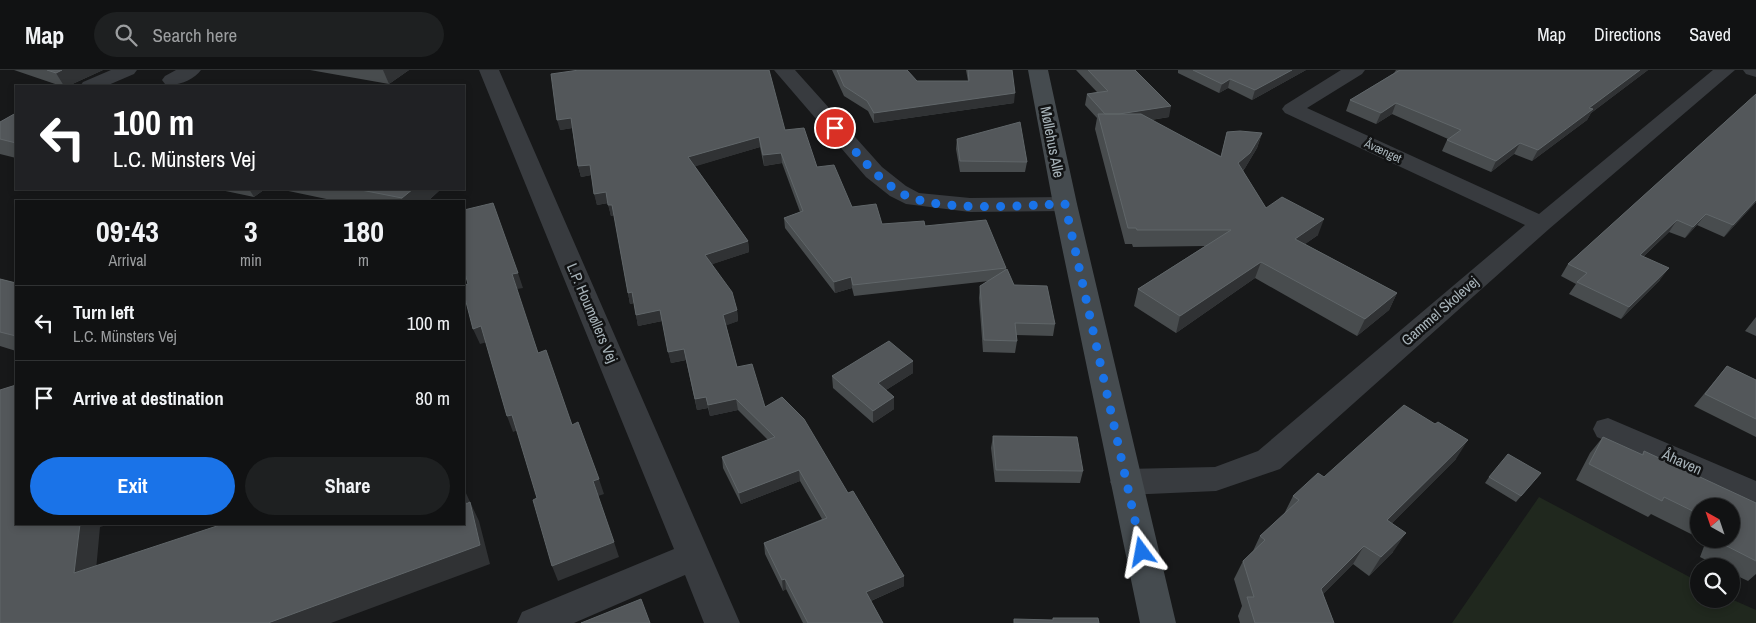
<!DOCTYPE html>
<meta charset="utf-8">
<style>
:root{--surface:#111213;--page:#1e2021;--text:#f1f3f6;--muted:#9c9ea0;--line:#303233;--accent:#1a73e8}
body{margin:0;font-family:"Archivo Narrow",sans-serif;background:var(--page);color:var(--text);height:100vh;display:flex;flex-direction:column;font-size:19px;white-space:nowrap}
*{box-sizing:border-box;margin:0}
p{font-size:16px;color:var(--muted)}
.icon{flex:none;width:28px;height:28px;fill:none;stroke:currentColor;stroke-width:2;stroke-linecap:round;stroke-linejoin:round}
.map{position:relative;flex:1;overflow:hidden}
.sheet{position:absolute;left:15px;top:130px;width:450px;height:325px;display:flex;flex-direction:column;background:var(--surface);border-radius:0px;box-shadow:0 2px 8px #0003,0 0 0 1px var(--line)}
.sheet>*{flex:none}
.top-card{position:absolute;left:15px;top:15px;width:450px;height:105px;border-radius:0px;box-shadow:0 2px 8px #0003,0 0 0 1px var(--line);background:#202124;color:#fff;overflow:hidden}
.needle{width:32px;rotate:320deg}
.buttons{position:absolute;left:1690px;top:428px;display:grid;gap:10px}
.buttons a{display:grid;place-items:center;width:50px;height:50px;border-radius:50%;background:var(--surface);box-shadow:0 2px 8px #0003,0 0 0 1px var(--line);font-size:25px}
.pin{position:absolute;display:grid;place-items:center;width:42px;height:42px;color:#fff;margin:-21px;border:2px solid #fff;border-radius:50%;box-shadow:0 1px 5px #0007}
.me{position:absolute;width:55px;margin:-28px;rotate:347deg;stroke-linejoin:round;filter:drop-shadow(0 0 4px #0008)}
.turn{display:flex;align-items:center;gap:18px;height:105px;padding:0 15px;font-size:22px}
.turn .icon{width:65px;height:65px;stroke-width:2.5}
.turn b{display:block;font-size:35px;line-height:42px}
.eta{display:flex;justify-content:space-evenly;align-items:center;height:85px;text-align:center}
.eta b{font-size:30px;font-weight:700;line-height:35px}
.cta{display:flex;gap:10px;margin-top:auto;padding:10px 15px}
.cta a{flex:1;height:58px;border-radius:30px;background:var(--accent);color:#fff;font-size:20px;font-weight:700;line-height:58px;text-align:center}
.cta a+a{background:var(--page);color:var(--text)}
ul{padding:0;list-style:none}
li{display:flex;align-items:center;gap:15px;height:75px;padding:0 15px;border-top:1px solid var(--line)}
li div{flex:1}
li b{display:block;font-size:19px}
li em{font-style:normal}
header{display:flex;align-items:center;gap:30px;box-sizing:border-box;height:70px;padding:0 25px;background:var(--surface);border-bottom:1px solid var(--line)}
header strong{font-size:24px}
nav{display:flex;gap:28px;margin-inline-start:auto;font-size:18px}
.search{width:350px;height:45px;background:var(--page);display:flex;align-items:center;gap:12px;box-sizing:border-box;padding:0 18px;border-radius:28px;color:var(--muted);font-size:19px}
.map>svg:first-child{display:block}
</style>
<header>
<strong>Map</strong>
<div class="search"><svg class="icon" aria-label="search" viewBox="0 0 24 24"><circle cx="10" cy="10" r="6"/><path d="M15 15l6 6"/></svg>Search here</div>
<nav><a>Map</a><a>Directions</a><a>Saved</a></nav>
</header>
<div class="map">
<svg width="1756" height="553" viewBox="0 0 1756 553">
<rect width="100%" height="100%" fill="#171819"/>
<path fill="#20281e" d="M 1539,427 L 1699,512 L 1699,529 L 1731,529 L 1756,540 L 1756,553 L 1452,553 Z"/>
<g fill="none" stroke-linecap="round" stroke-linejoin="round">
<path fill="#383b3f" fill-rule="evenodd" d="M 111,0 L 137,0 L 134,4 L 106,16 L 80,16 L 83,12 Z
M 176,0 L 201,0 C 194,10 177,17 165,14 L 162,10 L 165,6 Z
M 479,0 L 499,0 L 740,553 L 704,553 L 685,505 L 574,553 L 517,553 L 522,542 L 674,479 Z
M 774,0 L 795,0 L 882,97 L 906,116 L 919,123 L 970,128 L 1065,127 L 1073,129 L 1077,134 L 1073,139 L 1065,141 L 970,142 L 906,134 L 890,126 L 866,107 Z
M 1341,0 L 1365,0 L 1362,4 L 1307,38 L 1539,144 L 1713,0 L 1735,0 L 1549,159 L 1280,399 L 1216,421 L 1126,425 L 1115,421 L 1110,412 L 1115,403 L 1126,399 L 1215,397 L 1258,381 L 1525,155 L 1285,43 L 1282,39 L 1285,35 Z
M 1743,0 L 1756,0 L 1756,7 L 1746,4 Z
M 1608,348 L 1756,411 L 1756,438 L 1597,367 L 1593,359 L 1597,351 Z"/>
<path fill="#454b4f" fill-rule="evenodd" d="M 1028,0 L 1048,0 L 1077,134 L 1176,553 L 1140,553 L 1053,134 Z"/>
</g>
<path fill="#484c4e" d="M 14,0 L 103,0 L 68,16 L 61,16 Z
M 310,0 L 409,0 L 389,14 Z
M 579,0 L 785,60 L 852,137 L 882,154 L 925,156 L 1006,198 L 1006,200 L 1014,215 L 1055,254 L 1053,266 L 1016,265 L 1017,271 L 1015,283 L 983,282 L 979,228 L 980,216 L 989,211 L 854,226 L 852,218 L 835,223 L 785,158 L 784,148 L 800,142 L 782,93 L 764,96 L 760,77 L 695,96 L 748,171 L 749,182 L 712,194 L 737,240 L 738,251 L 726,255 L 737,297 L 765,337 L 904,516 L 871,531 L 883,553 L 803,553 L 786,519 L 783,521 L 765,484 L 764,473 L 822,449 L 800,411 L 741,434 L 723,398 L 722,387 L 768,370 L 738,340 L 710,346 L 708,338 L 697,340 L 686,290 L 671,293 L 662,251 L 638,256 L 634,233 L 630,234 L 628,223 L 614,145 L 611,146 L 608,133 L 597,135 L 591,105 L 581,107 L 578,96 L 572,58 L 560,60 Z
M 832,0 L 907,0 L 917,11 L 968,11 L 966,0 L 1012,0 L 1014,33 L 874,53 L 868,41 L 844,26 Z
M 1076,0 L 1135,0 L 1169,47 L 1151,50 L 1221,86 L 1227,62 L 1262,63 L 1257,78 L 1245,98 L 1243,101 L 1266,138 L 1318,165 L 1305,174 L 1397,223 L 1389,240 L 1357,266 L 1255,208 L 1176,263 L 1134,236 L 1138,219 L 1205,176 L 1133,177 L 1132,174 L 1125,174 L 1095,59 L 1097,48 L 1085,35 L 1087,24 L 1097,22 Z
M 1178,0 L 1306,0 L 1252,30 L 1228,18 L 1219,23 L 1178,3 Z
M 1396,0 L 1648,0 L 1591,43 L 1587,50 L 1532,91 L 1514,84 L 1491,102 L 1442,81 L 1447,70 L 1448,69 L 1392,44 L 1376,54 L 1346,41 L 1350,30 L 1394,3 Z
M 1756,24 L 1756,132 L 1724,167 L 1697,155 L 1685,168 L 1669,162 L 1643,187 L 1660,210 L 1621,249 L 1569,224 L 1576,214 L 1561,206 L 1568,194 Z
M 16,43 L 16,88 L 0,84 L 0,52 Z
M 957,69 L 1027,92 L 1025,102 L 960,102 L 956,79 Z
M 216,119 L 265,119 L 254,127 Z
M 279,119 L 441,119 L 428,131 L 336,131 Z
M 0,209 L 16,213 L 16,281 L 0,276 Z
M 1756,247 L 1756,266 L 1745,261 Z
M 913,291 L 913,303 L 886,320 L 894,327 L 894,339 L 873,353 L 833,318 L 832,306 Z
M 1727,296 L 1756,310 L 1756,367 L 1694,336 Z
M 993,366 L 1083,401 L 1080,413 L 995,412 L 991,378 Z
M 1603,367 L 1641,385 L 1644,381 L 1756,433 L 1756,504 L 1748,511 L 1731,503 L 1731,496 L 1718,496 L 1700,487 L 1706,471 L 1700,469 L 1731,469 L 1731,436 L 1699,436 L 1699,468 L 1651,444 L 1648,447 L 1576,410 L 1590,383 Z
M 1456,389 L 1392,453 L 1393,482 L 1369,506 L 1353,494 L 1323,524 L 1334,553 L 1240,553 L 1238,546 L 1242,536 L 1234,509 L 1243,491 L 1253,481 L 1260,466 L 1284,444 L 1293,426 L 1324,407 Z
M 1541,403 L 1516,432 L 1485,413 L 1489,407 Z"/>
<path fill="#303234" d="M 62,0 L 103,0 L 68,16 L 64,16 L 56,3 Z
M 383,0 L 409,0 L 389,14 Z
M 1292,0 L 1306,0 L 1252,30 L 1255,20 Z
M 1640,0 L 1648,0 L 1591,43 L 1587,50 L 1532,91 L 1538,80 L 1589,38 Z
M 1230,9 L 1228,18 L 1219,23 L 1222,14 Z
M 1015,23 L 1014,33 L 874,53 L 874,43 Z
M 1396,33 L 1392,44 L 1376,54 L 1381,43 Z
M 1171,36 L 1169,47 L 1105,57 L 1107,46 Z
M 571,48 L 573,58 L 560,60 L 557,50 Z
M 1262,63 L 1257,78 L 1245,98 L 1233,109 L 1238,93 Z
M 759,67 L 760,77 L 690,98 L 688,87 Z
M 1520,73 L 1514,84 L 1491,102 L 1496,91 Z
M 781,83 L 782,93 L 764,96 L 763,85 Z
M 590,95 L 592,105 L 581,107 L 578,96 Z
M 249,119 L 265,119 L 254,127 Z
M 413,119 L 441,119 L 428,131 L 403,131 L 402,128 Z
M 606,122 L 608,133 L 597,135 L 594,124 Z
M 1756,130 L 1756,132 L 1724,167 L 1733,155 Z
M 608,135 L 612,135 L 615,145 L 611,146 Z
M 1706,144 L 1697,155 L 1685,168 L 1693,157 Z
M 1324,149 L 1318,165 L 1289,185 L 1295,169 Z
M 1677,150 L 1669,162 L 1632,197 L 1640,185 Z
M 748,171 L 749,182 L 707,196 L 705,185 Z
M 1261,192 L 1255,208 L 1176,263 L 1180,246 Z
M 1669,198 L 1660,210 L 1621,249 L 1629,237 Z
M 518,203 L 523,218 L 517,219 L 512,204 Z
M 851,207 L 852,218 L 835,223 L 834,212 Z
M 632,222 L 634,233 L 630,234 L 628,223 Z
M 1397,223 L 1389,240 L 1357,266 L 1365,249 Z
M 660,240 L 662,251 L 638,256 L 636,245 Z
M 737,240 L 738,251 L 725,256 L 723,245 Z
M 481,256 L 487,272 L 480,274 L 473,259 Z
M 684,279 L 686,290 L 671,293 L 668,282 Z
M 913,291 L 913,303 L 878,325 L 878,313 Z
M 706,327 L 708,338 L 697,340 L 695,329 Z
M 894,327 L 894,339 L 873,353 L 873,341 Z
M 736,329 L 738,340 L 710,346 L 708,335 Z
M 512,345 L 518,360 L 513,362 L 507,346 Z
M 1468,370 L 1456,389 L 1376,469 L 1387,450 Z
M 799,400 L 800,411 L 741,434 L 739,423 Z
M 599,409 L 604,424 L 598,426 L 593,411 Z
M 464,419 L 479,451 L 490,494 L 331,553 L 268,553 L 466,434 L 464,425 Z
M 80,454 L 110,454 L 100,457 L 94,522 L 74,503 Z
M 1406,463 L 1393,482 L 1369,506 L 1381,487 Z
M 614,472 L 619,487 L 558,511 L 552,496 Z
M 1364,476 L 1353,494 L 1310,537 L 1321,519 Z
M 904,506 L 904,516 L 866,533 L 866,522 Z
M 785,509 L 786,519 L 783,521 L 782,510 Z"/>
<path fill="#53575a" stroke="#606669" d="M 47,0 L 62,0 L 56,3 Z
M 579,0 L 769,0 L 785,60 L 804,58 L 817,97 L 834,95 L 852,137 L 876,134 L 882,154 L 924,151 L 925,156 L 986,150 L 1006,198 L 853,215 L 851,207 L 834,212 L 784,148 L 803,141 L 781,83 L 763,85 L 759,67 L 688,87 L 748,171 L 705,185 L 732,222 L 737,240 L 723,245 L 737,297 L 752,294 L 765,337 L 782,327 L 804,349 L 848,423 L 853,421 L 904,506 L 866,522 L 883,553 L 808,553 L 785,509 L 782,510 L 764,473 L 827,448 L 799,400 L 739,423 L 722,387 L 775,367 L 736,329 L 708,335 L 706,327 L 695,329 L 684,279 L 668,282 L 660,240 L 636,245 L 632,222 L 628,223 L 612,135 L 608,135 L 606,122 L 594,124 L 590,95 L 578,96 L 571,48 L 557,50 L 551,4 Z
M 837,0 L 907,0 L 917,11 L 969,11 L 968,0 L 1012,0 L 1015,23 L 874,43 L 867,31 L 844,16 Z
M 1088,0 L 1135,0 L 1171,36 L 1119,44 L 1105,44 L 1087,24 L 1108,21 Z
M 1193,0 L 1292,0 L 1255,20 L 1230,9 L 1222,14 Z
M 1400,0 L 1640,0 L 1589,38 L 1593,39 L 1538,80 L 1520,73 L 1496,91 L 1447,70 L 1461,60 L 1396,33 L 1381,43 L 1350,30 Z
M 1756,24 L 1756,130 L 1733,155 L 1706,144 L 1693,157 L 1677,150 L 1640,185 L 1669,198 L 1629,237 L 1577,212 L 1587,203 L 1568,194 Z
M 16,43 L 16,73 L 0,69 L 0,52 Z
M 1098,44 L 1141,44 L 1221,87 L 1227,62 L 1240,61 L 1262,63 L 1250,83 L 1238,93 L 1266,138 L 1282,127 L 1324,149 L 1295,169 L 1397,223 L 1365,249 L 1261,192 L 1180,246 L 1138,219 L 1231,160 L 1137,160 L 1136,158 L 1128,158 Z
M 1020,52 L 1027,92 L 960,91 L 957,69 Z
M 356,119 L 413,119 L 402,128 Z
M 493,133 L 518,203 L 512,204 L 538,283 L 546,280 L 572,355 L 578,352 L 599,409 L 593,411 L 614,472 L 552,496 L 533,430 L 537,428 L 512,345 L 507,346 L 481,256 L 473,259 L 464,224 L 464,215 L 468,214 L 464,200 L 464,140 Z
M 1007,199 L 1014,215 L 1047,216 L 1055,254 L 1015,253 L 1017,271 L 984,270 L 980,216 Z
M 0,209 L 16,213 L 16,266 L 0,262 Z
M 889,271 L 913,291 L 878,313 L 894,327 L 873,341 L 832,306 Z
M 1727,296 L 1756,310 L 1756,349 L 1705,324 Z
M 16,315 L 16,454 L 80,454 L 74,503 L 223,454 L 464,454 L 464,425 L 466,434 L 470,432 L 480,475 L 268,553 L 0,553 L 0,320 Z
M 1404,335 L 1435,354 L 1438,352 L 1468,370 L 1387,450 L 1406,463 L 1381,487 L 1364,476 L 1321,519 L 1334,553 L 1255,553 L 1247,527 L 1254,527 L 1243,491 L 1265,470 L 1260,466 L 1299,430 L 1293,426 L 1318,403 L 1324,407 Z
M 993,366 L 1077,367 L 1083,401 L 996,400 Z
M 1603,367 L 1643,385 L 1644,381 L 1756,433 L 1756,491 L 1717,471 L 1718,469 L 1731,469 L 1731,436 L 1699,436 L 1699,444 L 1664,427 L 1662,431 L 1589,394 Z
M 1508,384 L 1541,403 L 1521,426 L 1489,407 Z
M 641,529 L 650,553 L 581,553 Z
M 1053,548 L 1098,548 L 1099,553 L 1014,553 L 1014,549 L 1053,550 Z"/>
<g fill="none" stroke-linecap="round" stroke-linejoin="round">
<path stroke="#1a73e8" stroke-width="9" stroke-dasharray="0 16.2" d="M 835,58 C 855,80 873,105 898,121 C 931,144 1023,135 1065,134 L 1142,482"/>
</g>
<g text-anchor="middle" stroke-width="5" stroke-linejoin="round" paint-order="stroke">
<g font-size="12" fill="#a8b4ba" stroke="#121314">
<text transform="translate(1383 81) rotate(25)" y="4">Åvænget</text>
</g>
<g font-size="15" fill="#a8b4ba" stroke="#121314">
<text transform="translate(1052 72) rotate(79)" y="5">Møllehus Alle</text>
<text transform="translate(1440 241) rotate(-41)" y="5">Gammel Skolevej</text>
<text transform="translate(592 243) rotate(67)" y="5">L.P. Houmøllers Vej</text>
<text transform="translate(1682 392) rotate(24)" y="5">Åhaven</text>
</g>
</g>
</svg>
<div class="buttons">
<a><svg class="needle" viewBox="-14 -14 28 28"><path d="M0-13l5 13h-10z" fill="#e53935"/><path d="M0 13l5-13h-10z" fill="#9c9ea0"/></svg></a>
<a><svg class="icon" aria-label="search" viewBox="0 0 24 24"><circle cx="10" cy="10" r="6"/><path d="M15 15l6 6"/></svg></a>
</div>
<div class="pin" style="left:835px;top:58px;background:#d93025"><svg class="icon" aria-label="arrive" viewBox="0 0 24 24"><path d="M6 21V4h12l-3 4 3 4H6"/></svg></div>
<svg class="me" style="left:1142px;top:482px" viewBox="-20 -20 40 40"><path d="M0-17L14 15 0 8-14 15z" fill="#1a73e8" stroke="#fff" stroke-width="4"/></svg>
<div class="top-card">
<div class="turn"><svg class="icon" aria-label="left" viewBox="0 0 24 24"><path d="M17 20v-9H6M10 6l-5 5 5 5"/></svg><div><b>100 m</b>L.C. Münsters Vej</div></div>
</div>
<section class="sheet">
<div class="eta">
<div><b>09:43</b><p>Arrival</p></div>
<div><b>3</b><p>min</p></div>
<div><b>180</b><p>m</p></div>
</div>
<ul>
<li><svg class="icon" aria-label="left" viewBox="0 0 24 24"><path d="M17 20v-9H6M10 6l-5 5 5 5"/></svg><div><b>Turn left</b><p>L.C. Münsters Vej</p></div><em>100 m</em></li>
<li><svg class="icon" aria-label="arrive" viewBox="0 0 24 24"><path d="M6 21V4h12l-3 4 3 4H6"/></svg><div><b>Arrive at destination</b></div><em>80 m</em></li>
</ul>
<div class="cta"><a>Exit</a><a>Share</a></div>
</section>
</div>
